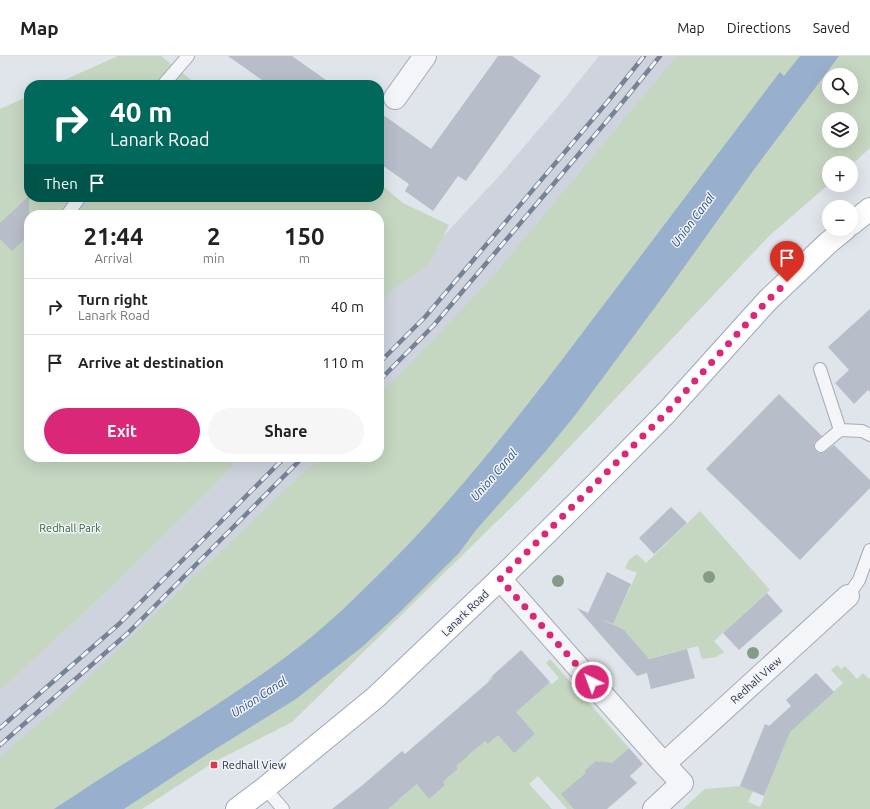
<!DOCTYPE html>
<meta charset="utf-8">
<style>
:root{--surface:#fff;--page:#f6f6f6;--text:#222;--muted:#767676;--line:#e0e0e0;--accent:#db2777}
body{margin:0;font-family:Ubuntu,sans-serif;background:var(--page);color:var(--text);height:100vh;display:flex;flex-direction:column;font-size:15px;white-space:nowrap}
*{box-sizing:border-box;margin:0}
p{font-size:13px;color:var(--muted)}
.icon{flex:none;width:22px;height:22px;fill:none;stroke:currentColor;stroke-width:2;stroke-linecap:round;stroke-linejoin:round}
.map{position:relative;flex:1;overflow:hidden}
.drawer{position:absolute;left:24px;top:154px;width:360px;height:252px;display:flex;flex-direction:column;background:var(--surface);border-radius:16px;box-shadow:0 4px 16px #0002}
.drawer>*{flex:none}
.hud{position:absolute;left:24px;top:24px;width:360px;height:122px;border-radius:16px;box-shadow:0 4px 16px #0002;background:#00695c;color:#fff;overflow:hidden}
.controls{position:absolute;left:822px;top:12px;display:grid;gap:8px}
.controls a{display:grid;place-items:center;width:36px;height:36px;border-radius:50%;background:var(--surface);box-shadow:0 4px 16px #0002;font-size:20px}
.pin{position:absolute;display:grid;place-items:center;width:34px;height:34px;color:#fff;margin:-41px -17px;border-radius:50% 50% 50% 0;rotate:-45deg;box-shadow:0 0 4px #0007}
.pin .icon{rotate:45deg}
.me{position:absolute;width:44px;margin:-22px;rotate:318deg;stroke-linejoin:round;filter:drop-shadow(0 0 3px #0008)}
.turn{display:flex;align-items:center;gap:14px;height:84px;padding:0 20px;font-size:18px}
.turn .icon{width:52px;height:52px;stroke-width:2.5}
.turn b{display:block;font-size:28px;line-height:34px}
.then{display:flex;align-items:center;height:38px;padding:0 20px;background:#0003;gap:8px;font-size:15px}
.eta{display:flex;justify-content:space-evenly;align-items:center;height:68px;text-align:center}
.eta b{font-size:24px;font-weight:700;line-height:28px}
.primary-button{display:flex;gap:8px;margin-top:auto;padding:8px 20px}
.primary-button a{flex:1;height:46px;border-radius:24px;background:var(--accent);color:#fff;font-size:16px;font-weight:700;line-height:46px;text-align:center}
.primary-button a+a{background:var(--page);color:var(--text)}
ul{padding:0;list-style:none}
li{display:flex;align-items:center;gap:12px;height:56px;padding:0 20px;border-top:1px solid var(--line)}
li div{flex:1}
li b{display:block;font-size:15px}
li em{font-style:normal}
header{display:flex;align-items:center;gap:24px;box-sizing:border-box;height:56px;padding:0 20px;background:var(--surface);border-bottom:1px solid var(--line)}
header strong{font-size:19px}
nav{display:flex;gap:22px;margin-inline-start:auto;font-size:14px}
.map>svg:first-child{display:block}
</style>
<header>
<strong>Map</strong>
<nav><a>Map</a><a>Directions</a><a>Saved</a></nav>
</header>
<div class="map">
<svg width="870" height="753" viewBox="0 0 870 753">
<rect width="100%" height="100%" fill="#e0e4eb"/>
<path fill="#ced3dd" d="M 599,0 L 755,0 L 646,163 L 0,753 L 0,635 L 124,519 L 215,429 L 239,401 L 379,401 L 379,248 L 415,211 L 500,119 L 562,46 Z"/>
<path fill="#c5d6c1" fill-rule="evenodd" d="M 118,0 L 161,0 L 198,29 L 53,29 Z
M 677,0 L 870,0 L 870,92 L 851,109 L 851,107 L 829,107 L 829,128 L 769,180 L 528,435 L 292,666 L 214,706 L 142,753 L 0,753 L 0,701 L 58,651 L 320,401 L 379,401 L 379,340 L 488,226 ZM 829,19 L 851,19 L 851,41 L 829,41 ZM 829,63 L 851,63 L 851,85 L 829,85 Z
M 29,40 L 29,141 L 379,141 L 379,127 L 403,147 L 449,169 L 428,210 L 396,231 L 379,248 L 379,159 L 29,159 L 29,401 L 239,401 L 215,429 L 124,519 L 0,635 L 0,53 Z
M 700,455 L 770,534 L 714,585 L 724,596 L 716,601 L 702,603 L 698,590 L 632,607 L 638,591 L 626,576 L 607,580 L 637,517 L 625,512 L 629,504 L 637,498 L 646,507 Z
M 550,603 L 629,692 L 606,714 L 599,705 L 596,705 L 584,715 L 593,725 L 574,753 L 567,753 L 538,720 L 529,728 L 552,753 L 386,753 L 365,727 L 376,718 L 399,744 L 417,728 L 445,729 L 412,692 L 416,688 L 447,723 L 458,713 L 451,704 L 463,694 L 468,700 L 479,690 L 451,658 L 454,656 L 477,682 L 480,679 L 488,688 L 495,682 L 487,673 L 490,670 L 514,696 L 535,678 L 488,624 L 492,620 L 521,651 L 549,626 L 552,628 L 559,622 L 546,607 Z
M 837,609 L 841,613 L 845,610 L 857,623 L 863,617 L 869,623 L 870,622 L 870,753 L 683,753 L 705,733 L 740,730 L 753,735 L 748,746 L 760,751 L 789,678 L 770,670 L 803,664 L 843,627 L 831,614 Z"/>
<path fill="#98b0ce" d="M 800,0 L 839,0 L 755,112 L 667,235 L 576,358 L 545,396 L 476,474 L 459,497 L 399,557 L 362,591 L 296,643 L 209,697 L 124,753 L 54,753 C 86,732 118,711 151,691 C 207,655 264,620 315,578 C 334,562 352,545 369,528 C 450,450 519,361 586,272 C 651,187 715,101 780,16 L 784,20 Z"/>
<path fill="#b7bdc9" d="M 228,0 L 292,0 L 333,29 L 269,29 Z
M 498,0 L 512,0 L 541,20 L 466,125 L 458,120 L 433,155 L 405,135 L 409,128 L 379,107 L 379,56 L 431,93 Z
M 29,140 L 29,179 L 12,195 L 0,183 L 0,167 Z
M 870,253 L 870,336 L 868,334 L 854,348 L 835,327 L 849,314 L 828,291 Z
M 779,338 L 822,380 L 814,387 L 814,392 L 816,395 L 819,397 L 823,397 L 834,389 L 870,424 L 870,432 L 800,504 L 706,413 Z
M 671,451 L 687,467 L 654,498 L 639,482 Z
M 607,516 L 631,528 L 613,568 L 601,563 L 624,574 L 649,603 L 687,593 L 695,622 L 651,633 L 647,617 L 637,620 L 577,552 L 588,557 Z
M 767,537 L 783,555 L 739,594 L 723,577 Z
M 521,594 L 550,626 L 516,656 L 535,678 L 514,697 L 498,679 L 488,688 L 485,685 L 456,710 L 458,713 L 443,726 L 445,729 L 429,743 L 417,728 L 388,753 L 332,753 L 364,728 L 402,695 L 405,698 L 493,622 L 492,620 Z
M 816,617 L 834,636 L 790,676 L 764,740 L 740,730 L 765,668 L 769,670 L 791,650 L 786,644 Z
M 629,692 L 643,708 L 630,720 L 637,727 L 607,753 L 574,753 L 561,738 L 586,717 L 584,715 L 596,705 L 612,707 Z"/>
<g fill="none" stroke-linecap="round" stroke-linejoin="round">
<defs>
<path id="lane" d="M 163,29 L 188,0
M 67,159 L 80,141
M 820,313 L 840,374
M 821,390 L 840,374 L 862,375 L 870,379
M 848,540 L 859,524 L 870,494
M 265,732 L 283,753"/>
<path id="street" d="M 395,42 L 425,0
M 500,523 L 664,708
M 654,753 L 682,727 L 664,708 L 848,540"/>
<path id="primary" d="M 851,168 L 870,153
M 237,753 L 265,732 L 376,641 L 500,523 L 597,427 L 666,357 L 767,245 L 828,187 L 845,173"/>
</defs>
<use href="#lane" stroke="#a5aab6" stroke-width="14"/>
<use href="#street" stroke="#a5aab6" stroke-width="24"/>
<use href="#primary" stroke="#9ea7b8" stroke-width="24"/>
<use href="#lane" stroke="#f4f5f9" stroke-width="12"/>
<use href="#street" stroke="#f4f5f9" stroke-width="22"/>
<use href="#primary" stroke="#fff" stroke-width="22"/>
<defs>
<path id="rail" d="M 379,307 L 425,261 L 609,44 L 644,0
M 379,325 L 434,269 L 617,53 L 660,0
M 0,672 L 119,568 L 285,401
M 0,689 L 128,577 L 303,401"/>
</defs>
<use href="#rail" stroke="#788296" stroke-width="4.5"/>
<use href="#rail" stroke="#f0f3f8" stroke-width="3" stroke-dasharray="9" stroke-linecap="butt"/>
</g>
<g fill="#849c86">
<circle cx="709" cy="521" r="6"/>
<circle cx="558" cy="525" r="6"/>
<circle cx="753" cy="597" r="6"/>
</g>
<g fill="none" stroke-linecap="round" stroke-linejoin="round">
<path stroke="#db2777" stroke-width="7" stroke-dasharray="0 12.6" d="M 592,626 L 500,523 L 666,357 L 767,245 L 787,226"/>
</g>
<rect fill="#dc394a" stroke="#f0f3f8" stroke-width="1.5" x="210" y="705" width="8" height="8" rx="2"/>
<g text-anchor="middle" stroke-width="3" stroke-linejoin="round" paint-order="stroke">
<g font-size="11" fill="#396133" stroke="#f0f3f8">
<text x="70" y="476">Redhall Park</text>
</g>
<g font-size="11" fill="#273044" stroke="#f0f3f8">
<text transform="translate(465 557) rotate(-44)" y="4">Lanark Road</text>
<text transform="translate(756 624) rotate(-42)" y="4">Redhall View</text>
</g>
<g font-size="11" fill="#273044" stroke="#f0f3f8" text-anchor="start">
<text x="222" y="713">Redhall View</text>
</g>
<g font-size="12" font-style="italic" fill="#2d4c7d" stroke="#f0f3f8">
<text transform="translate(693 164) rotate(-53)" y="4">Union Canal</text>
<text transform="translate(494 419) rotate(-49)" y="4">Union Canal</text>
<text transform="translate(259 641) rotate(-33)" y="4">Union Canal</text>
</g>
</g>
</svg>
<div class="controls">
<a><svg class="icon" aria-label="search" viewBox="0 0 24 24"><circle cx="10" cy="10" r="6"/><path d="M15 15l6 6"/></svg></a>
<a><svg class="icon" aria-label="layers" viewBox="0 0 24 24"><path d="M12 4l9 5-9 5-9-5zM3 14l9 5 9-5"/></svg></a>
<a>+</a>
<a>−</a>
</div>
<div class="pin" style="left:787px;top:226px;background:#d93025"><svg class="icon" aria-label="arrive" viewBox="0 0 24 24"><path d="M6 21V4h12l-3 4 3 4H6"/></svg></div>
<svg class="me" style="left:592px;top:626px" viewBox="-20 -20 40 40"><circle r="17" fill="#db2777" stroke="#fff" stroke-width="3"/><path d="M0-11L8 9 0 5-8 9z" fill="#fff"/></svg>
<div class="hud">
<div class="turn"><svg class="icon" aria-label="right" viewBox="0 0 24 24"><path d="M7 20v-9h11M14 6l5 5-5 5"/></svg><div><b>40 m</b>Lanark Road</div></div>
<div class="then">Then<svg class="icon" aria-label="arrive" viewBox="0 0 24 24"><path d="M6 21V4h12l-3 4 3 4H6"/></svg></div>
</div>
<section class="drawer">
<div class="eta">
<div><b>21:44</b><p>Arrival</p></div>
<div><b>2</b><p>min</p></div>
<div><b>150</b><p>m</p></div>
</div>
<ul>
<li><svg class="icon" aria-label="right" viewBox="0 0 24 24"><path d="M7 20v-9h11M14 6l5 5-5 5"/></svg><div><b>Turn right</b><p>Lanark Road</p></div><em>40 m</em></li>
<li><svg class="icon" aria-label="arrive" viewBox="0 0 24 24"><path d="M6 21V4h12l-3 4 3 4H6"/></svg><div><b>Arrive at destination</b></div><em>110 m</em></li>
</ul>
<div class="primary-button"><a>Exit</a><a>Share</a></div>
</section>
</div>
